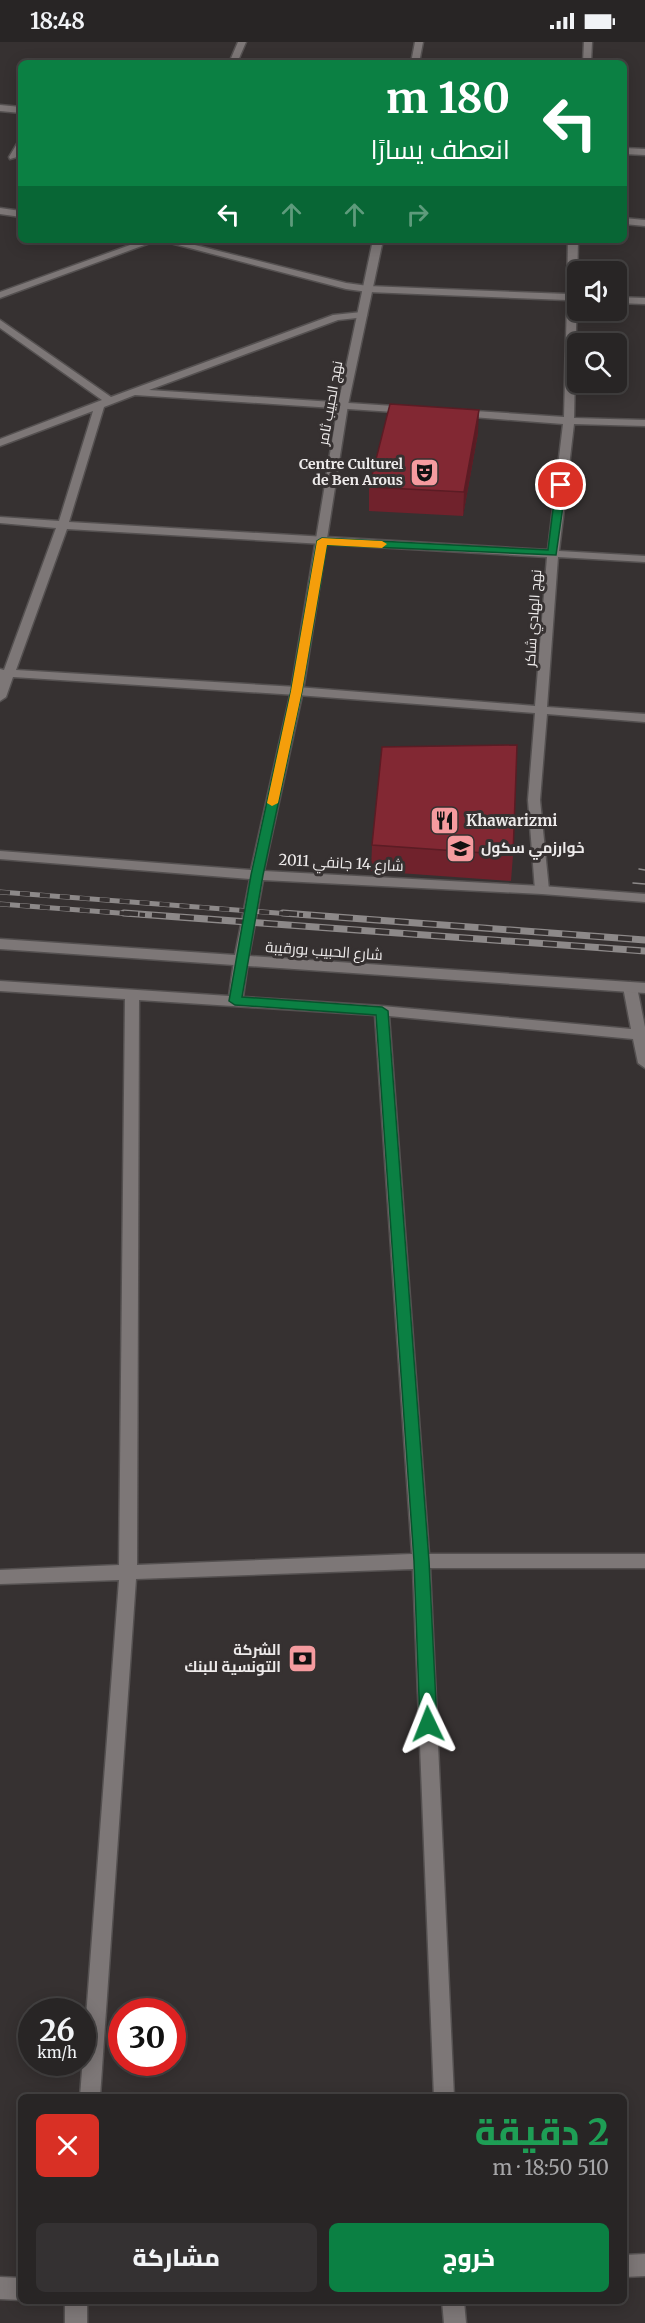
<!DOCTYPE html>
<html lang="ar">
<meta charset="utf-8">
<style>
:root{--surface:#282525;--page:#343132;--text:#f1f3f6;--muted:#a5a5a7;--line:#444242;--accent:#0b8043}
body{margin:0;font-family:Merriweather,Cairo,serif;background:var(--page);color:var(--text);direction:rtl;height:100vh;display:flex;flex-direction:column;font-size:22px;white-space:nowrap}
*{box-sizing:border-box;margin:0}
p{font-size:20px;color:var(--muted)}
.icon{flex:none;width:33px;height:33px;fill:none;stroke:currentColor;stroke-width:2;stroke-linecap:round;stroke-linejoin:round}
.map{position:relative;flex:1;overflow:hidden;direction:ltr}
.details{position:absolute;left:18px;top:2052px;width:609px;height:210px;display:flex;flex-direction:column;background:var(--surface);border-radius:9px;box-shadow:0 3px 15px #0003,0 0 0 2px var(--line);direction:rtl}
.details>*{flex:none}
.banner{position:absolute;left:18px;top:18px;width:609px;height:183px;border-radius:9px;box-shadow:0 3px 15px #0003,0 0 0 2px var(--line);direction:rtl;background:#0b8043;color:#fff;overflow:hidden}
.fabs{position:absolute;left:567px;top:219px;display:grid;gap:12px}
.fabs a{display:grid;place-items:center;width:60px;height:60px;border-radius:9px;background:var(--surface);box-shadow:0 3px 15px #0003,0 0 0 2px var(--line);font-size:30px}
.speed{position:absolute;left:18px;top:1956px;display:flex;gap:12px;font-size:30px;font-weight:700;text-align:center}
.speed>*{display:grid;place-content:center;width:78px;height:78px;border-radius:50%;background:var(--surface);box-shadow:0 3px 15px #0003,0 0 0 2px var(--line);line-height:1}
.speed small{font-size:15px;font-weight:400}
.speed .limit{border:9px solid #d22;background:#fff;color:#111}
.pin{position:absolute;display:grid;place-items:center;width:51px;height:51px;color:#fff;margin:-26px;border:3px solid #fff;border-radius:50%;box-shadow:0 2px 6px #0007}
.me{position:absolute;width:66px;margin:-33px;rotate:358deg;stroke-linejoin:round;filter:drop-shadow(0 0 4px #0008)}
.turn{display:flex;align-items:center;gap:21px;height:126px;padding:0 18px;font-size:27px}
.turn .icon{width:78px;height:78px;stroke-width:2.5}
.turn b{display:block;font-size:42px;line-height:51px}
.lanes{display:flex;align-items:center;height:57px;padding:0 18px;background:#0003;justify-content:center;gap:30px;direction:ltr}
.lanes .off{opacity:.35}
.round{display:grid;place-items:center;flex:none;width:63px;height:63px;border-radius:9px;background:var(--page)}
.summary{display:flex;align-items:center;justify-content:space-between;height:102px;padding:0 18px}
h1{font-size:36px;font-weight:800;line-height:45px;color:#1e9e55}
.cta{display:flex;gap:12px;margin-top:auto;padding:12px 18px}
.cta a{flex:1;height:69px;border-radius:9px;background:var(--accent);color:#fff;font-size:24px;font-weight:800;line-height:69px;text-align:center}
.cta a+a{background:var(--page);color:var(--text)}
.status{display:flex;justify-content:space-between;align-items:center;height:42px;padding:0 30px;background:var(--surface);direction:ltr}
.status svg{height:16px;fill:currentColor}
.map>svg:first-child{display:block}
</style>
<div class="status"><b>18:48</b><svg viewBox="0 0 49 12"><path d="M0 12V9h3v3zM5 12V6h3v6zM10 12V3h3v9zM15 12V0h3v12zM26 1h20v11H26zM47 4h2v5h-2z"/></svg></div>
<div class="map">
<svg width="645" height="2281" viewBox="0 0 645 2281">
<rect width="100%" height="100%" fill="#363131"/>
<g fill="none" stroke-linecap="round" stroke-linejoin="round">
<defs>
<path id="street" d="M 238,0 L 246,0 L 237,21 L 229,21 Z
M 584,0 L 592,0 L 591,21 L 583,21 Z
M 0,63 L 21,65 L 21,71 L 0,69 Z
M 21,99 L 21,109 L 17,115 L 10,117 L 9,115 L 18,100 Z
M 624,106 L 645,107 L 645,113 L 624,112 Z
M 0,166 L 21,169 L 21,175 L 0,172 Z
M 624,176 L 645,178 L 645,184 L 624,182 Z
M 144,198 L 158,198 L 0,256 L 0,250 Z
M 159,198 L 175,198 L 346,241 L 368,244 L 567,252 L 568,198 L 578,198 L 574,376 L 645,378 L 645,384 L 574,382 L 559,509 L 645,514 L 645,520 L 558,515 L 547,665 L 645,672 L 645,680 L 547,672 L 540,758 L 549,848 L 547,851 L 537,851 L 535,848 L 528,758 L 535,671 L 297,653 L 13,635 L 6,655 L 0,659 L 0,627 L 4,628 L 56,486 L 0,481 L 0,475 L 59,479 L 93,369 L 0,404 L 0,397 L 102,358 L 0,286 L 0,278 L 111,355 L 333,273 L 362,270 L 367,273 L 366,275 L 338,278 L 149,348 L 409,365 L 414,368 L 409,371 L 135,353 L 104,365 L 69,480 L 548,508 L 563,382 L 460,374 L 455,371 L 460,368 L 564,375 L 567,258 L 368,250 L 346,247 ZM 67,487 L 547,515 L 535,664 L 297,645 L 16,628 Z
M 616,255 L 645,256 L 645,262 L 616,261 Z
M 241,914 L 248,919 L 243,955 L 382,964 L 631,987 L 623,945 L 630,940 L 637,945 L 645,985 L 645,1026 L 638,1021 L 633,997 L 389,974 L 429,1512 L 645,1512 L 645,1526 L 430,1526 L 454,2055 L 434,2055 L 413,1527 L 136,1537 L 100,2055 L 80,2055 L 119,1538 L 0,1542 L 0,1528 L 119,1523 L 125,957 L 0,949 L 0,939 L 229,954 L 234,919 ZM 139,958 L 375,973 L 412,1512 L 137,1523 Z
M 645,2212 L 645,2234 L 624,2235 L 624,2213 Z
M 0,2235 L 21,2236 L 21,2258 L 0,2257 Z
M 65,2259 L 87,2259 L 87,2281 L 65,2281 Z
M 442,2259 L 464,2259 L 466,2281 L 444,2281 Z"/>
<path id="secondary" d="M 415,0 L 423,0 L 419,21 L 411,21 Z
M 373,198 L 383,198 L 348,363 L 303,649 L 264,829 L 542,844 L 645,852 L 645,860 L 542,852 L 263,838 L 249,914 L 645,941 L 645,951 L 0,907 L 0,897 L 235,913 L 250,837 L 0,817 L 0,809 L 251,828 L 291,649 L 338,363 Z"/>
</defs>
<use href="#street" stroke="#545050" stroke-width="3"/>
<use href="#secondary" stroke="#545050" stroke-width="3"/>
<use href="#street" fill="#7d7777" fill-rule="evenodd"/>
<use href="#secondary" fill="#7d7777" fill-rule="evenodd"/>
<path stroke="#8d8989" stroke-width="1.5" d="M 639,827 L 645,828
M 633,841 L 645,842"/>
<defs>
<path id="rail-far1" d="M 0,850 L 303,873
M 0,862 L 145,873"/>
<path id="rail" d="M 124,871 L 645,909
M 283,871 L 645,898"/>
</defs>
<use href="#rail-far1" stroke="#8d8989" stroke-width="5"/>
<use href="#rail" stroke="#8d8989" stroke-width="7"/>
<use href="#rail-far1" stroke="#363131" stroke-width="4" stroke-dasharray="10" stroke-linecap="butt"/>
<use href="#rail" stroke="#363131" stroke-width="4.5" stroke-dasharray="14" stroke-linecap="butt"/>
</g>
<path fill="#70222c" d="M 478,391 L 463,474 L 369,469 L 369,445 Z
M 372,803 L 513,813 L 511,839 L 371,829 Z"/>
<path fill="#5b1c24" d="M 479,368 L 478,391 L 463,474 L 464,450 Z"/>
<path fill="#822833" stroke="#5b1c24" stroke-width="1.5" d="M 390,362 L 479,368 L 464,450 L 369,445 Z
M 517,703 L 513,813 L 372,803 L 382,705 Z"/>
<path fill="#0b8043" stroke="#07532c" stroke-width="1.5" d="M 561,440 L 566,443 L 556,513 L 327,503 L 302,649 L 263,833 L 242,955 L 382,965 L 388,969 L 429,1519 L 437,1682 L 434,1687 L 428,1690 L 422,1687 L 420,1682 L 414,1519 L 376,973 L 235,963 L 229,959 L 251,833 L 291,649 L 317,499 L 322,496 L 548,508 L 556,443 Z"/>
<path fill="#f59e0b" d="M 322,496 L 382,499 L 387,502 L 382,506 L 327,503 L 302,649 L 278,761 L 272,764 L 267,761 L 291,649 L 317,499 Z"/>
<defs>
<symbol id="theatre-square" viewBox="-11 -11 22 22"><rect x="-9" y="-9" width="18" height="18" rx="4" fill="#f59b9f" stroke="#363131"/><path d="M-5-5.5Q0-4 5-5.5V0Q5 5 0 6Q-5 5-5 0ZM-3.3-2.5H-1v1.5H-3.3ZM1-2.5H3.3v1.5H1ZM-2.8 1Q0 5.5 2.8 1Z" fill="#111"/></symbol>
<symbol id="restaurant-square" viewBox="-11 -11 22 22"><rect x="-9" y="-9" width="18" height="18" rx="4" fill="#f59b9f" stroke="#363131"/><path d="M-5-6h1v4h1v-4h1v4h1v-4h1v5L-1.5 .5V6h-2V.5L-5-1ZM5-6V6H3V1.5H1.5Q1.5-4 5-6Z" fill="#111"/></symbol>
<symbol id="school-square" viewBox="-11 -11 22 22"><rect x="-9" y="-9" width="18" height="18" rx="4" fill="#f59b9f" stroke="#363131"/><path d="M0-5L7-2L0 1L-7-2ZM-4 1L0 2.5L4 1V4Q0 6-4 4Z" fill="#111"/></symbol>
<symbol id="bank-square" viewBox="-11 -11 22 22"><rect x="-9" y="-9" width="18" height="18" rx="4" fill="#f59b9f" stroke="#363131"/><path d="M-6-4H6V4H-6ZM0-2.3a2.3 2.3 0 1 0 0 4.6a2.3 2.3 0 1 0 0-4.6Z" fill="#111"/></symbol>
</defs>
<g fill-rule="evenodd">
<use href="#theatre-square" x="408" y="414" width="33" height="33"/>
<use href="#restaurant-square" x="428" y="762" width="33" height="33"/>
<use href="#school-square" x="444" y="790" width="33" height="33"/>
<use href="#bank-square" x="286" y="1600" width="33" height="33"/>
</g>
<g text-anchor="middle" stroke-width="6" stroke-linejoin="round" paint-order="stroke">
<g font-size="14" fill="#eeebeb" stroke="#363131">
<text transform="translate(330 361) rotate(-80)" y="5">نهج الحبيب ثامر</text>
<text transform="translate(533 576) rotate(-86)" y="5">نهج الهادي شاكر</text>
</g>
<g font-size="14" font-weight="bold" fill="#eeebeb" stroke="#363131" text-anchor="end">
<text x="403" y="427">Centre Culturel<tspan x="403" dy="16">de Ben Arous</tspan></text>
</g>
<g font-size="15" font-weight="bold" fill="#eeebeb" stroke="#363131" text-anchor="start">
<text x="466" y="784">Khawarizmi</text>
<text x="481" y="811">خوارزمي سكول</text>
<text x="281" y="1613" text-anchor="end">الشركة<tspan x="281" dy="17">التونسية للبنك</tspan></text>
</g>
<g font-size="15" fill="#eeebeb" stroke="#363131">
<text transform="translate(341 821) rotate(3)" y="5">شارع 14 جانفي 2011</text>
<text transform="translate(324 909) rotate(4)" y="5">شارع الحبيب بورقيبة</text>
</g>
</g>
</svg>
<div class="fabs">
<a><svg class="icon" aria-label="sound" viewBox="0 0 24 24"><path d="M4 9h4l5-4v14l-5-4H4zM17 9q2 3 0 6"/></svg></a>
<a><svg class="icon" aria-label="search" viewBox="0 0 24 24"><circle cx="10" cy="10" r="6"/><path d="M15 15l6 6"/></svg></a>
</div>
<div class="speed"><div>26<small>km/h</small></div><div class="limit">30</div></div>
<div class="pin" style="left:561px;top:443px;background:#d93025"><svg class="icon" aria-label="arrive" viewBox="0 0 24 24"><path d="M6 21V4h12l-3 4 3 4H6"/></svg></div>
<svg class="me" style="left:428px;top:1682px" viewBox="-20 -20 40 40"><path d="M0-17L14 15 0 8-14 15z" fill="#0b8043" stroke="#fff" stroke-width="4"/></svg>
<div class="banner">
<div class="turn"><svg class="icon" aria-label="left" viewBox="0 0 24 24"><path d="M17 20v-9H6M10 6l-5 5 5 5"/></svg><div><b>180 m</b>انعطف يسارًا</div></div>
<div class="lanes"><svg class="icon" aria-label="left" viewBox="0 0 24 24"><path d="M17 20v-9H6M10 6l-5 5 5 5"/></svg><svg class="icon off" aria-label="ahead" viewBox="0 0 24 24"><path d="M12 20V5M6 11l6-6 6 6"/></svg><svg class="icon off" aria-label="ahead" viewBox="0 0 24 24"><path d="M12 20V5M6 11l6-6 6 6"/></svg><svg class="icon off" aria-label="right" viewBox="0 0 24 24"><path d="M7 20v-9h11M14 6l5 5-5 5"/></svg></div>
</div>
<section class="details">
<div class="summary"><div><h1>2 دقيقة</h1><p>510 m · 18:50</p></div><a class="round" style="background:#d93025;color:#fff"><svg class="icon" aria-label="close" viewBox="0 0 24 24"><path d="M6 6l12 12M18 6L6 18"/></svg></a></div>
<div class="cta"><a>خروج</a><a>مشاركة</a></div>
</section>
</div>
